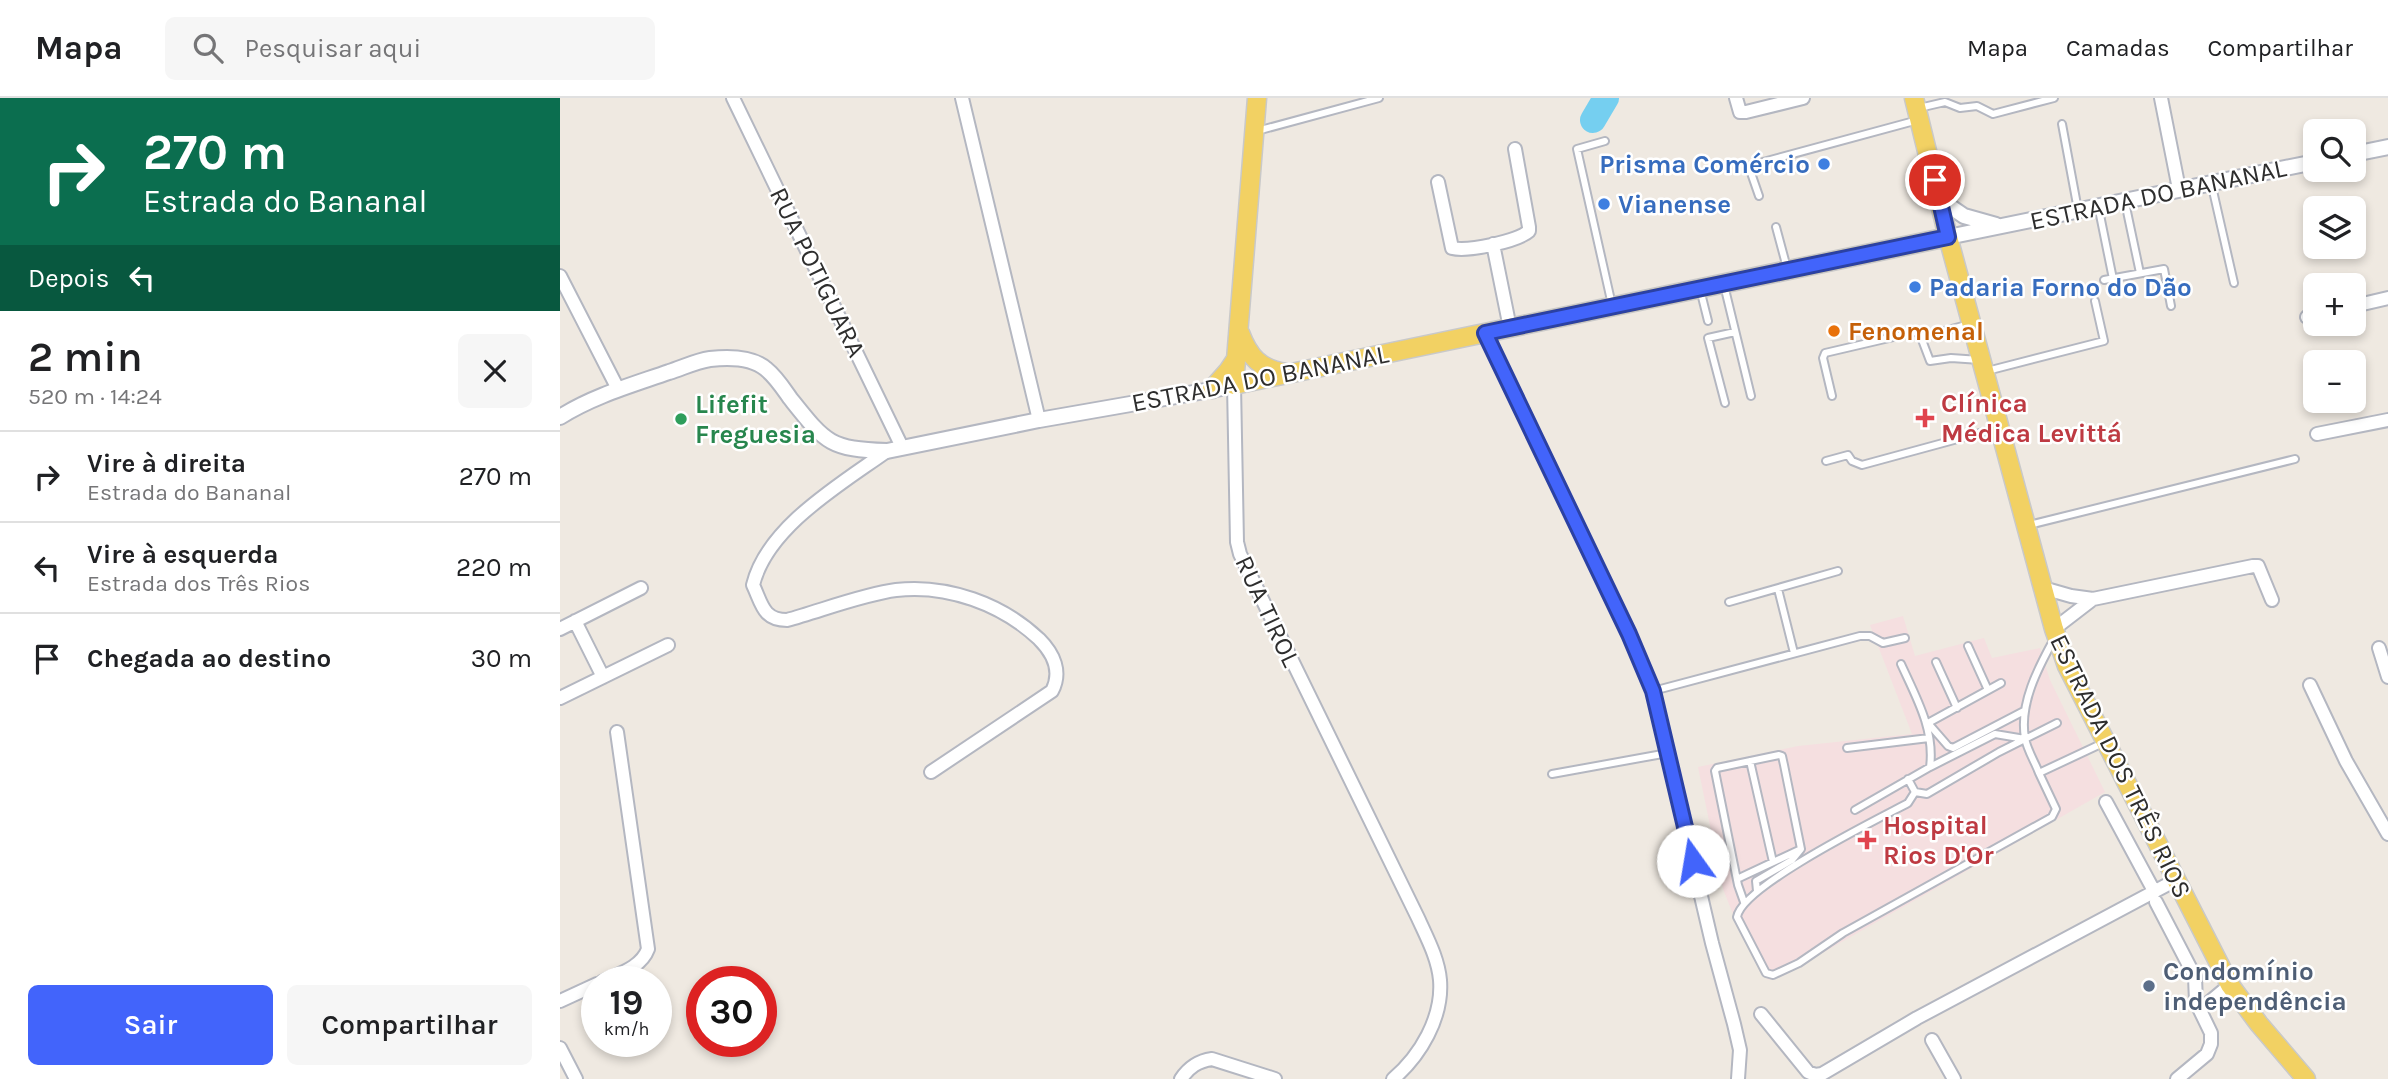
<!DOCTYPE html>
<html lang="pt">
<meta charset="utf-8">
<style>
:root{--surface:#fff;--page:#f6f6f6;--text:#202124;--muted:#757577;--line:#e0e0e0;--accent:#4264fb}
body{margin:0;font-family:Karla,sans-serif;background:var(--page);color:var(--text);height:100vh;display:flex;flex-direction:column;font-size:26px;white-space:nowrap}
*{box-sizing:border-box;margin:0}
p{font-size:23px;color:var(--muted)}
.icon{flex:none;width:38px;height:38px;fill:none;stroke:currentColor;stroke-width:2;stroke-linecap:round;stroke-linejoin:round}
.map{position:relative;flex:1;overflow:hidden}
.sheet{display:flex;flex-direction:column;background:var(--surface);width:560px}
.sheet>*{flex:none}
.top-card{background:#0b6e4f;color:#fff;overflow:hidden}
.controls{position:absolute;left:1743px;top:21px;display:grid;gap:14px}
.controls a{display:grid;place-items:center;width:63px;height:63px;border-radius:10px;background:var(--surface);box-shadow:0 4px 10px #0003;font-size:35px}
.speed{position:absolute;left:21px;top:868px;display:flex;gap:14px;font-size:35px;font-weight:700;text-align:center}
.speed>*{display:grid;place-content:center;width:91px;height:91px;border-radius:50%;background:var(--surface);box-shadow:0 4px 10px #0003;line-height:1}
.speed small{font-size:18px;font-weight:400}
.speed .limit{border:10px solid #d22;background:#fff;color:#111}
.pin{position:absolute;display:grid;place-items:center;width:60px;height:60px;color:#fff;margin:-30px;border:4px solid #fff;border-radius:50%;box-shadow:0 2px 7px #0007}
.me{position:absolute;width:77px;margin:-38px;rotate:347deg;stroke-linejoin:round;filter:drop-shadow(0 0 5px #0008)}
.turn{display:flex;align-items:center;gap:24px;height:147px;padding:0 28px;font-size:32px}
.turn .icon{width:91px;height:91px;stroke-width:2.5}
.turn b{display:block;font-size:49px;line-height:60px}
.then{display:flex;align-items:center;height:66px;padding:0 28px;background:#0003;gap:14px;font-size:26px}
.round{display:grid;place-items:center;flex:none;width:74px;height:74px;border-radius:10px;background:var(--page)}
.overview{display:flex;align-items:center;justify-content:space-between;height:119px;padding:0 28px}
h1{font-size:42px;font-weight:600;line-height:52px}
.cta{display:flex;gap:14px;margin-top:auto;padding:14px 28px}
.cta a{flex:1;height:80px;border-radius:10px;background:var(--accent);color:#fff;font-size:28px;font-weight:600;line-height:80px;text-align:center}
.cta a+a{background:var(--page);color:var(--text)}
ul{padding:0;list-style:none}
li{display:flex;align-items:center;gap:21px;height:91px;padding:0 28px;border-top:2px solid var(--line)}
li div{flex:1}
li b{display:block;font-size:26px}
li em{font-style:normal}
header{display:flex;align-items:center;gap:42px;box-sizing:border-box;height:98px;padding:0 35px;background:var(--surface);border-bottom:2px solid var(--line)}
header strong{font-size:33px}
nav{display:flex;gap:38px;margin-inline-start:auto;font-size:24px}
.search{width:490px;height:63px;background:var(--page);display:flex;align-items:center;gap:18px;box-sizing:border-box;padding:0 24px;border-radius:10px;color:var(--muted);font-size:26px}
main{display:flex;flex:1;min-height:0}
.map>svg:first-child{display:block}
</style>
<header>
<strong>Mapa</strong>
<div class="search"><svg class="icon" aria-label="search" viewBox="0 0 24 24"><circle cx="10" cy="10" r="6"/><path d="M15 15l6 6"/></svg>Pesquisar aqui</div>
<nav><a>Mapa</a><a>Camadas</a><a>Compartilhar</a></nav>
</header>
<main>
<section class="sheet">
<div class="top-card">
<div class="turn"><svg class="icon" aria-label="right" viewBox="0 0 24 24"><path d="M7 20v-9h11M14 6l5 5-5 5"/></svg><div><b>270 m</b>Estrada do Bananal</div></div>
<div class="then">Depois<svg class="icon" aria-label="left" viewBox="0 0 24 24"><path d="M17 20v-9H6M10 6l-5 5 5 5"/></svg></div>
</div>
<div class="overview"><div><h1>2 min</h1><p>520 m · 14:24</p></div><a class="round"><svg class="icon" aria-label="close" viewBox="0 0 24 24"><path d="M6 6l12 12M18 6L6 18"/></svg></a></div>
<ul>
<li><svg class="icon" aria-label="right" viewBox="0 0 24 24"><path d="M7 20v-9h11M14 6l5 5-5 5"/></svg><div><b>Vire à direita</b><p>Estrada do Bananal</p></div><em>270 m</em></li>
<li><svg class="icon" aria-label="left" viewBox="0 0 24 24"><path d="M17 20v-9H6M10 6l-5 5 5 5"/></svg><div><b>Vire à esquerda</b><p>Estrada dos Três Rios</p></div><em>220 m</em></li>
<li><svg class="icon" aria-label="arrive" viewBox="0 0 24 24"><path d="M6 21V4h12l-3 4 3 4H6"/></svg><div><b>Chegada ao destino</b></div><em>30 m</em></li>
</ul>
<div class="cta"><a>Sair</a><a>Compartilhar</a></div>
</section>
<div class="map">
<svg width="1828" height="981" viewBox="0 0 1828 981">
<rect width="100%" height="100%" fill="#efe9e1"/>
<path fill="#f5dfe0" d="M 1343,518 L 1355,558 L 1424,540 L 1432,560 L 1480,550 L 1490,582 L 1545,694 L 1264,854 L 1208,882 L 1181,836 L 1163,791 L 1138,669 L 1238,648 L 1352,636 L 1310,527 Z"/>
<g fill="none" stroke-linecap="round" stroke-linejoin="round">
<path stroke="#75cff0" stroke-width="26" d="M 1033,22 L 1046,0"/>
<defs>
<path id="service" d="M 1359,10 L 1385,4 L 1400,10 L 1417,8 L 1433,16 L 1494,0
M 1502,26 L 1518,112
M 697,33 L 819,0
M 1045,43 L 1017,51 L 1052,207
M 1651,84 L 1674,185
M 1199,98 L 1190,72 L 1192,67 L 1358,22
M 1565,104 L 1580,175
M 1538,107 L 1553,181
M 1216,129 L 1227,170
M 1544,182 L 1604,171 L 1611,208
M 1164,187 L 1191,298
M 1140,191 L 1148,223
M 1362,239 L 1410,226
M 1427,273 L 1544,243 L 1535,203
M 1272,298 L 1263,260 L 1265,255 L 1355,234 L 1359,234 L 1370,263 L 1391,260 L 1420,262
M 1165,305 L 1148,240 L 1175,234
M 1266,363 L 1288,357 L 1292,363 L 1302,367 L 1438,330
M 1469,427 L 1735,361
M 1218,491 L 1234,555
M 1169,504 L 1278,473
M 1494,541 C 1478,570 1459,606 1465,640 C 1467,652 1475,664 1479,675 L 1543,645
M 1408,548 L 1428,592
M 1376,564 L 1397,610
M 1441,585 L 1368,625 L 1388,648 L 1393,650 L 1464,613
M 1093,593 L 1300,538 L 1310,538 L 1323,545 L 1345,540
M 1287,650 L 1369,640
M 1190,663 L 1213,764
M 1370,669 L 1435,636 L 1465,641
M 992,676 L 1108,655
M 1348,681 L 1355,694 L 1367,696 L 1439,654 L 1497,625
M 1355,694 L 1348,705 C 1316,722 1182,788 1177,819 L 1206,875 L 1213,877 L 1239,865 L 1283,835 L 1492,719 L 1496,711 L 1479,675
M 1295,712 L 1370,669 C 1375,632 1356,599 1341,566
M 1177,781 L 1239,752
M 1184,804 L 1178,787 L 1155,673 L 1157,670 L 1219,657 L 1222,658 L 1224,667 L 1241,751 L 1232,762 L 1196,783 L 1197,793"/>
<path id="minor" d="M 173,0 L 342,349
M 402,0 L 479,322
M 1176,0 L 1180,14 L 1186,14 L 1243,0
M 1601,0 L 1619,91
M 878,84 L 892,150 C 908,154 958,143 969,133 L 969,129 L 955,51
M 933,146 L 950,230
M 0,178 L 58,291
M 1794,208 L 1828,200
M 1747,219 L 1755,217
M 925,235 L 1069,536 L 1093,593 L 1152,845 L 1174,926 L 1180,952 L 1178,981
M 674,287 L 677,444 L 680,456 L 858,820 C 867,840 878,860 880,882 C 883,920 860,958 833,981
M 1757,336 L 1828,322
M 327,353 C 281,386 207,429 193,487 C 202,506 203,522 227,522 C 260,513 304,496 336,492 C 387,486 442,506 479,541 C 494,556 502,574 492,593 L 371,674
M 1483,490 L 1511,498 L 1533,501 L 1693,468 L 1698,468 L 1712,502
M 15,523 L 43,579
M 0,531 L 81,490
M 1494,531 L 1533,501
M 1819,550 L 1828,579
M 1750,587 L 1786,663 L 1828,736
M 0,600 L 108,547
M 1546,704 L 1594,793
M 1596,804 L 1635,879 L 1636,904 L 1651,935 L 1651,946 L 1647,956 L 1617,981
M 42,884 C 58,876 81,870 88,851 L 57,634
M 0,903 L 37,886
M 1640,912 L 1670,887
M 1201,916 L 1248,974 L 1255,977 L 1262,976 L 1357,920 L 1616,782
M 1372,942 L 1394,981
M 0,950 L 16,981
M 621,981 C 629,969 638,963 652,961 L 715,981"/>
<path id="tertiary" d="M 1794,56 L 1828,49
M 1379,101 L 1404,118 L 1436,127
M 1388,139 L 1755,64
M 0,319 C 33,298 72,287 109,274 C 122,270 136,263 150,261 C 168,259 192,259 206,271 C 216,279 223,290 230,300 C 266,345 269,351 327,353 L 479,322 L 662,290"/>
<path id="primary" d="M 697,0 L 674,287 L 1388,139
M 1354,0 L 1388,139 L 1494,531 L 1507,568 L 1670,887 L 1699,926 L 1746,981
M 680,235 C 689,259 700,271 726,275
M 652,291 L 668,273 L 676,261"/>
</defs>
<use href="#service" stroke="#b4b7c1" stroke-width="10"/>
<use href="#minor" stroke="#b4b7c1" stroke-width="16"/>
<use href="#tertiary" stroke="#b4b7c1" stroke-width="18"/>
<use href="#primary" stroke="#c9c9c9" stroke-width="21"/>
<use href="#service" stroke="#fff" stroke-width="6"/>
<use href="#minor" stroke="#fff" stroke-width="12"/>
<use href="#tertiary" stroke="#fff" stroke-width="14"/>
<use href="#primary" stroke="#f2d163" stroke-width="18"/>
</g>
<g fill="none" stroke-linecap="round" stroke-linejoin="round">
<defs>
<path id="route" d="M 1133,763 L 1093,593 L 1069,536 L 925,235 L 1388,139 L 1375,82"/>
</defs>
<use href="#route" stroke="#2b41a3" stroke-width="18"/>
<use href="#route" stroke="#4264fb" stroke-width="12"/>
</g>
<g fill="#3f7fe0" stroke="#fff" stroke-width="2.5">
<circle cx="1264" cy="66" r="7"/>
<circle cx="1044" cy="106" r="7"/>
<circle cx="1355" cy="189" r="7"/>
</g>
<circle fill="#e8710a" stroke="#fff" stroke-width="2.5" cx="1274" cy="233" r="7"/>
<g fill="#e0444e" stroke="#fff" stroke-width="2.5">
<path d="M1361.5 309.5h7v7h7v7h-7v7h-7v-7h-7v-7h7z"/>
<path d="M1303.5 731.5h7v7h7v7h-7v7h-7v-7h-7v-7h7z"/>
</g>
<circle fill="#2e9e5b" stroke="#fff" stroke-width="2.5" cx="121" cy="321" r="7"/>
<circle fill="#5c6f8a" stroke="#fff" stroke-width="2.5" cx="1589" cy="888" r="7"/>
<g text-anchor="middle" stroke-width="5" stroke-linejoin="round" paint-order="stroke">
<g font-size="26" font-weight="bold" fill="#366cbe" stroke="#fff" text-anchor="start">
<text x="1250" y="75" text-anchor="end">Prisma Comércio</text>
<text x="1058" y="115">Vianense</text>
<text x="1369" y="198">Padaria Forno do Dão</text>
</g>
<g font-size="26" fill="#2e2e2e" stroke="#fff">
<text transform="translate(1598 96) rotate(-12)" y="9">ESTRADA DO BANANAL</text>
<text transform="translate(258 174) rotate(64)" y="9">RUA POTIGUARA</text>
<text transform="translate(700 280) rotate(-11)" y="9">ESTRADA DO BANANAL</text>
<text transform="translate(708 513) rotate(65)" y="9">RUA TIROL</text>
<text transform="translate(1561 668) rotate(64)" y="9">ESTRADA DOS TRÊS RIOS</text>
</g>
<g font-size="26" font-weight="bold" fill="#c56008" stroke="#fff" text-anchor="start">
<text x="1288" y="242">Fenomenal</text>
</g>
<g font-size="26" font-weight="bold" fill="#be3a42" stroke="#fff" text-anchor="start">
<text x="1381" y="314">Clínica<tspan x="1381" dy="30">Médica Levittá</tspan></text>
<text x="1323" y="736">Hospital<tspan x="1323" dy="30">Rios D'Or</tspan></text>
</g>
<g font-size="26" font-weight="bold" fill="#27864d" stroke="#fff" text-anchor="start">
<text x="135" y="315">Lifefit<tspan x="135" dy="30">Freguesia</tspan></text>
</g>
<g font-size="26" font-weight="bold" fill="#4e5e75" stroke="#fff" text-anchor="start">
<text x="1603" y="882">Condomínio<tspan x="1603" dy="30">independência</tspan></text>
</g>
</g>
</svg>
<div class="controls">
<a><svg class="icon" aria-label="search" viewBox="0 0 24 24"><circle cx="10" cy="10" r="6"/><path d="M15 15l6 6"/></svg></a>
<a><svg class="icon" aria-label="layers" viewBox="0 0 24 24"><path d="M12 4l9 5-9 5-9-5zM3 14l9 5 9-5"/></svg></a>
<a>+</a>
<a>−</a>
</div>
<div class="speed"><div>19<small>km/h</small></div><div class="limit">30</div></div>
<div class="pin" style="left:1375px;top:82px;background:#d93025"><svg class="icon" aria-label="arrive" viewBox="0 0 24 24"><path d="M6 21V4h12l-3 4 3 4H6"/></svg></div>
<svg class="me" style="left:1133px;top:763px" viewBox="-20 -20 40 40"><circle r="19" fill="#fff"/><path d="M0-13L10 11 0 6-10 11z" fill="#4264fb"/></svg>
</div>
</main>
